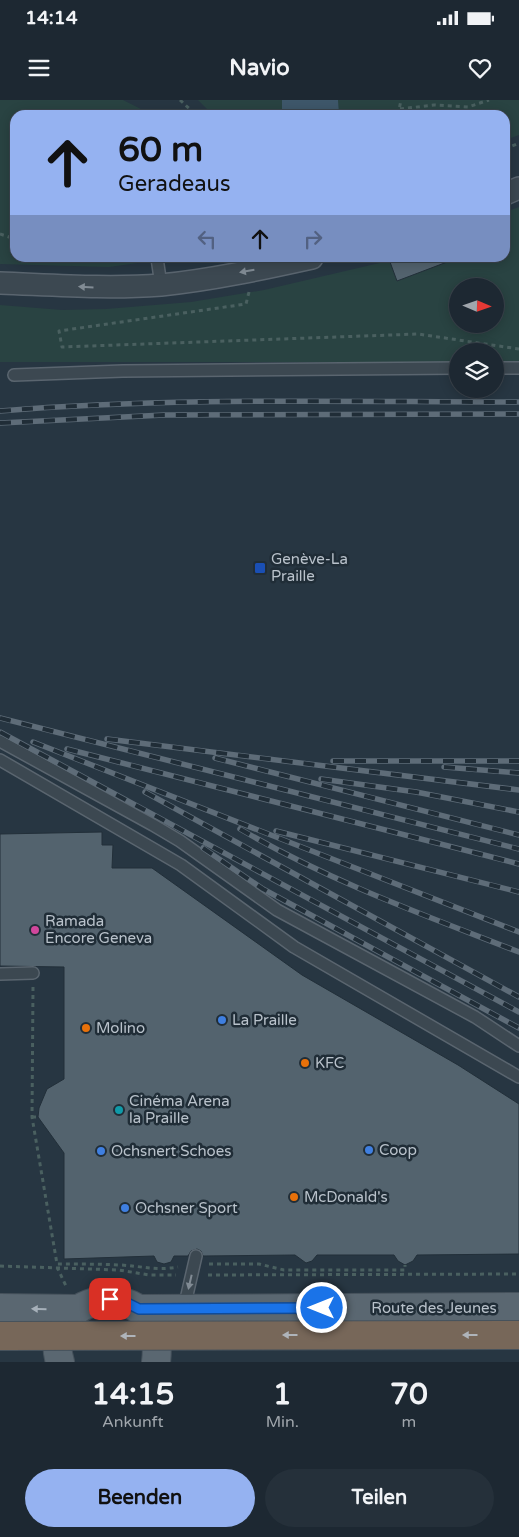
<!DOCTYPE html>
<html lang="de">
<meta charset="utf-8">
<style>
:root{--surface:#1d2832;--page:#25303a;--text:#f1f3f6;--muted:#a0a6ac;--line:#3b444d;--accent:#95b2f1}
body{margin:0;font-family:"Varela Round",sans-serif;background:var(--page);color:var(--text);height:100vh;display:flex;flex-direction:column;font-size:19px;white-space:nowrap}
*{box-sizing:border-box;margin:0}
p{font-size:16px;color:var(--muted)}
.icon{flex:none;width:28px;height:28px;fill:none;stroke:currentColor;stroke-width:2;stroke-linecap:round;stroke-linejoin:round}
.map{position:relative;height:1262px;overflow:hidden}
.drawer{display:flex;flex-direction:column;background:var(--surface);flex:1}
.drawer>*{flex:none}
.top-card{position:absolute;left:10px;top:10px;width:500px;height:152px;border-radius:15px;box-shadow:0 2px 12px #0003,0 0 0 1px var(--line);background:#95b2f1;color:#111;overflow:hidden}
.needle{width:32px;rotate:92deg}
.tools{position:absolute;left:449px;top:178px;display:grid;gap:10px}
.tools a{display:grid;place-items:center;width:55px;height:55px;border-radius:50%;background:var(--surface);box-shadow:0 2px 12px #0003,0 0 0 1px var(--line);font-size:25px}
.pin{position:absolute;display:grid;place-items:center;width:42px;height:42px;color:#fff;margin:-21px;border-radius:10px;box-shadow:0 2px 8px #0006}
.me{position:absolute;width:55px;margin:-28px;rotate:270deg;stroke-linejoin:round;filter:drop-shadow(0 0 4px #0008)}
.turn{display:flex;align-items:center;gap:18px;height:105px;padding:0 25px;font-size:22px}
.turn .icon{width:65px;height:65px;stroke-width:2.5}
.turn b{display:block;font-size:35px;line-height:42px}
.lanes{display:flex;align-items:center;height:48px;padding:0 25px;background:#0003;justify-content:center;gap:25px;direction:ltr}
.lanes .off{opacity:.35}
.eta{display:flex;justify-content:space-evenly;align-items:center;height:85px;text-align:center}
.eta b{font-size:30px;font-weight:700;line-height:35px}
.action{display:flex;gap:10px;margin-top:auto;padding:10px 25px}
.action a{flex:1;height:58px;border-radius:30px;background:var(--accent);color:#111;font-size:20px;font-weight:700;line-height:58px;text-align:center}
.action a+a{background:var(--page);color:var(--text)}
.status{display:flex;justify-content:space-between;align-items:center;height:35px;padding:0 25px;background:var(--surface);direction:ltr}
.status svg{height:14px;fill:currentColor}
header{display:flex;justify-content:space-between;align-items:center;height:65px;padding:0 25px;background:var(--surface);font-size:22px;font-weight:700}
.map>svg:first-child{display:block}
</style>
<div class="status"><b>14:14</b><svg viewBox="0 0 49 12"><path d="M0 12V9h3v3zM5 12V6h3v6zM10 12V3h3v9zM15 12V0h3v12zM26 1h20v11H26zM47 4h2v5h-2z"/></svg></div>
<header><svg class="icon" aria-label="menu" viewBox="0 0 24 24"><path d="M4 6h16M4 12h16M4 18h16"/></svg>Navio<svg class="icon" aria-label="heart" viewBox="0 0 24 24"><path d="M12 20l-8-8c-3-5 5-10 8-4 3-6 11-1 8 4z"/></svg></header>
<div class="map">
<svg width="519" height="1262" viewBox="0 0 519 1262">
<rect width="100%" height="100%" fill="#273642"/>
<path fill="#294342" fill-rule="evenodd" d="M 0,0 L 123,0 L 153,15 L 15,15 L 15,158 L 147,158 L 145,162 L 109,167 L 0,164 Z
M 198,0 L 519,0 L 519,35 L 505,40 L 505,15 L 213,15 Z
M 519,107 L 519,262 L 495,262 L 495,251 L 458,251 L 457,262 L 0,262 L 0,205 L 62,210 L 106,209 L 191,202 L 264,190 L 401,158 L 505,158 L 505,140 L 510,138 L 505,125 L 505,112 ZM 458,186 L 495,186 L 495,224 L 458,224 Z"/>
<path fill="#3e576a" d="M 282,0 L 338,0 L 339,15 L 282,15 Z"/>
<path fill="#53636e" stroke="#222f39" d="M 401,158 L 454,158 L 455,159 L 397,181 L 390,162 Z
M 102,732 L 102,745 L 113,745 L 112,768 L 152,768 L 302,875 L 458,965 L 519,1004 L 519,1154 L 417,1155 L 413,1161 L 405,1165 L 398,1161 L 394,1155 L 317,1155 L 312,1161 L 306,1163 L 295,1155 L 203,1156 L 201,1151 L 197,1149 L 191,1151 L 188,1156 L 174,1156 L 171,1162 L 164,1164 L 157,1162 L 154,1156 L 64,1159 L 64,1053 L 38,1017 L 39,1008 L 47,989 L 64,979 L 64,867 L 0,866 L 0,734 Z"/>
<g fill="none" stroke-linecap="round" stroke-linejoin="round">
<defs>
<path id="service" d="M 157,158 L 161,185
M 495,268 L 519,268
M 14,275 L 123,271 L 458,268
M 0,641 L 153,725 L 180,741 L 277,810 L 475,917 L 519,946
M 0,660 L 181,765 L 294,847 L 519,977
M 0,874 L 33,873
M 184,1208 L 196,1156"/>
<path id="minor" d="M 505,94 L 519,88
M 0,183 C 54,185 107,189 161,185 C 211,180 262,169 312,158"/>
<path id="primary" d="M 0,1208 L 77,1209
M 139,1209 L 519,1207
M 60,1262 C 38,1190 168,1170 156,1262"/>
</defs>
<use href="#service" stroke="#5a656f" stroke-width="14"/>
<use href="#minor" stroke="#5a656f" stroke-width="24"/>
<use href="#primary" stroke="#45515b" stroke-width="30"/>
<path stroke="#4a6060" stroke-width="3" stroke-dasharray="4 4" stroke-linecap="butt" d="M 180,0 L 196,15
M 400,9 L 434,5 L 468,7 L 489,0
M 398,15 L 401,0
M 505,49 L 519,43
M 0,134 L 15,139
M 124,158 L 131,160 L 139,158
M 249,192 L 246,204 L 59,231 L 62,247 L 418,234 L 519,249
M 33,887 L 32,1017 L 57,1164 C 78,1164 99,1164 120,1165 C 142,1166 155,1171 178,1167
M 32,1017 L 38,1017
M 209,1164 L 259,1164 L 284,1170 L 405,1170 L 405,1165
M 0,1166 L 119,1170 L 149,1175 L 176,1175
M 57,1167 L 66,1186
M 208,1175 L 519,1174"/>
<use href="#service" stroke="#3c4851" stroke-width="11"/>
<use href="#minor" stroke="#3c4851" stroke-width="21"/>
<use href="#primary" stroke="#5a6771" stroke-width="28"/>
<defs>
<path id="rail" d="M 0,311 C 172,297 346,302 519,302
M 0,323 L 164,315 L 519,314
M 0,618 L 519,749
M 0,632 L 519,912
M 107,639 L 519,690
M 33,642 L 519,832
M 67,649 L 519,764
M 215,658 L 519,735
M 333,661 L 519,661
M 444,667 L 519,673
M 321,679 L 416,692 L 519,712
M 145,692 L 519,897
M 240,729 C 329,781 424,815 519,852
M 276,731 L 519,792
M 203,748 L 263,789 L 519,928"/>
</defs>
<use href="#rail" stroke="#5e6c78" stroke-width="5.5"/>
<use href="#rail" stroke="#202d37" stroke-width="4" stroke-dasharray="11" stroke-linecap="butt"/>
<defs>
<path id="motorway-bridge" d="M 0,1236 L 519,1235"/>
</defs>
<use href="#motorway-bridge" stroke="#46525c" stroke-width="30" stroke-linecap="butt"/>
<use href="#motorway-bridge" stroke="#776759" stroke-width="28"/>
</g>
<defs><path id="oneway-solid" d="M-6-.8H1V-3.2L6.5 0L1 3.2V.8H-6Z" transform="scale(1.25)"/></defs>
<g fill="#818b94">
<use href="#oneway-solid" transform="translate(247 171) rotate(170)"/>
<use href="#oneway-solid" transform="translate(86 187) rotate(-177)"/>
<use href="#oneway-solid" transform="translate(190 1182) rotate(103)"/>
</g>
<use fill="#a6b0b9" href="#oneway-solid" transform="translate(39 1209) rotate(-179)"/>
<g fill="#afb4ba">
<use href="#oneway-solid" transform="translate(290 1235) rotate(180)"/>
<use href="#oneway-solid" transform="translate(470 1235) rotate(180)"/>
<use href="#oneway-solid" transform="translate(128 1236) rotate(180)"/>
</g>
<g fill="none" stroke-linecap="round" stroke-linejoin="round">
<defs>
<path id="route" d="M 110,1199 L 125,1202 L 139,1209 L 322,1208"/>
</defs>
<use href="#route" stroke="#114b97" stroke-width="12"/>
<use href="#route" stroke="#1a73e8" stroke-width="9"/>
</g>
<rect fill="#1a4fb4" stroke="#202d37" stroke-width="2" x="254" y="462" width="12" height="12" rx="2.5"/>
<circle fill="#d1479c" stroke="#202d37" stroke-width="2" cx="35" cy="830" r="5"/>
<g fill="#3f7fe0" stroke="#202d37" stroke-width="2">
<circle cx="222" cy="920" r="5"/>
<circle cx="369" cy="1050" r="5"/>
<circle cx="101" cy="1051" r="5"/>
<circle cx="125" cy="1108" r="5"/>
</g>
<g fill="#e8710a" stroke="#202d37" stroke-width="2">
<circle cx="86" cy="928" r="5"/>
<circle cx="305" cy="963" r="5"/>
<circle cx="294" cy="1097" r="5"/>
</g>
<circle fill="#0f9aa8" stroke="#202d37" stroke-width="2" cx="119" cy="1010" r="5"/>
<g text-anchor="middle" stroke-width="5" stroke-linejoin="round" paint-order="stroke">
<g font-size="15" fill="#b9c2cb" stroke="#202d37" text-anchor="start">
<text x="271" y="464">Genève-La<tspan x="271" dy="17">Praille</tspan></text>
<text x="45" y="826">Ramada<tspan x="45" dy="17">Encore Geneva</tspan></text>
<text x="232" y="925">La Praille</text>
<text x="96" y="933">Molino</text>
<text x="315" y="968">KFC</text>
<text x="129" y="1006">Cinéma Arena<tspan x="129" dy="17">la Praille</tspan></text>
<text x="379" y="1055">Coop</text>
<text x="111" y="1056">Ochsnert Schoes</text>
<text x="304" y="1102">McDonald's</text>
<text x="135" y="1113">Ochsner Sport</text>
</g>
<g font-size="15" fill="#b9c2cb" stroke="#202d37">
<text x="434" y="1213">Route des Jeunes</text>
</g>
</g>
</svg>
<div class="tools">
<a><svg class="needle" viewBox="-14 -14 28 28"><path d="M0-13l5 13h-10z" fill="#e53935"/><path d="M0 13l5-13h-10z" fill="#a0a6ac"/></svg></a>
<a><svg class="icon" aria-label="layers" viewBox="0 0 24 24"><path d="M12 4l9 5-9 5-9-5zM3 14l9 5 9-5"/></svg></a>
</div>
<div class="pin" style="left:110px;top:1199px;background:#d93025"><svg class="icon" aria-label="arrive" viewBox="0 0 24 24"><path d="M6 21V4h12l-3 4 3 4H6"/></svg></div>
<svg class="me" style="left:322px;top:1208px" viewBox="-20 -20 40 40"><circle r="17" fill="#1a73e8" stroke="#fff" stroke-width="3"/><path d="M0-11L8 9 0 5-8 9z" fill="#fff"/></svg>
<div class="top-card">
<div class="turn"><svg class="icon" aria-label="ahead" viewBox="0 0 24 24"><path d="M12 20V5M6 11l6-6 6 6"/></svg><div><b>60 m</b>Geradeaus</div></div>
<div class="lanes"><svg class="icon off" aria-label="left" viewBox="0 0 24 24"><path d="M17 20v-9H6M10 6l-5 5 5 5"/></svg><svg class="icon" aria-label="ahead" viewBox="0 0 24 24"><path d="M12 20V5M6 11l6-6 6 6"/></svg><svg class="icon off" aria-label="right" viewBox="0 0 24 24"><path d="M7 20v-9h11M14 6l5 5-5 5"/></svg></div>
</div>
</div>
<section class="drawer">
<div class="eta">
<div><b>14:15</b><p>Ankunft</p></div>
<div><b>1</b><p>Min.</p></div>
<div><b>70</b><p>m</p></div>
</div>
<div class="action"><a>Beenden</a><a>Teilen</a></div>
</section>
